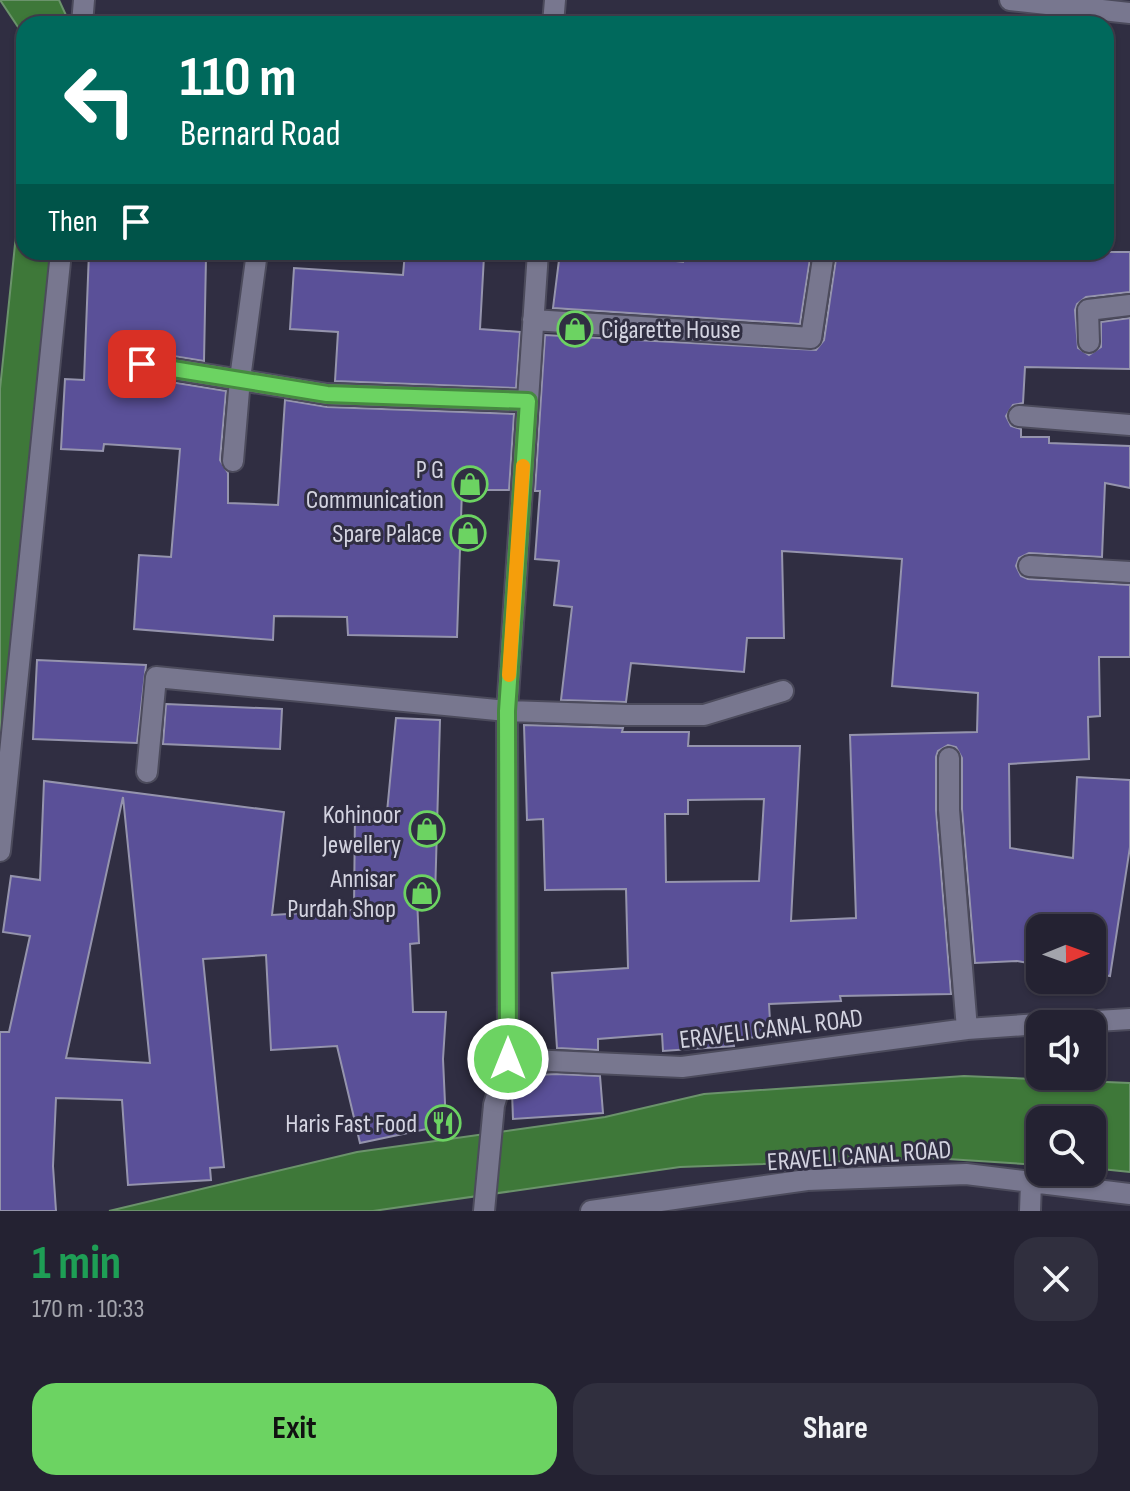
<!DOCTYPE html>
<meta charset="utf-8">
<style>
:root{--surface:#242232;--page:#302f3e;--text:#f1f3f6;--muted:#a3a4ac;--line:#413f4d;--accent:#6cd362}
body{margin:0;font-family:"Sofia Sans Condensed",sans-serif;background:var(--page);color:var(--text);height:100vh;display:flex;flex-direction:column;font-size:30px;white-space:nowrap}
*{box-sizing:border-box;margin:0}
p{font-size:26px;color:var(--muted)}
.icon{flex:none;width:44px;height:44px;fill:none;stroke:currentColor;stroke-width:2;stroke-linecap:round;stroke-linejoin:round}
.map{position:relative;height:1211px;overflow:hidden}
.details{display:flex;flex-direction:column;background:var(--surface);flex:1}
.details>*{flex:none}
.top-card{position:absolute;left:16px;top:16px;width:1098px;height:244px;border-radius:24px;box-shadow:0 2px 6px #0004,0 0 0 2px var(--line);background:#00695c;color:#fff;overflow:hidden}
.needle{width:52px;rotate:89deg}
.tools{position:absolute;left:1026px;top:914px;display:grid;gap:16px}
.tools a{display:grid;place-items:center;width:80px;height:80px;border-radius:16px;background:var(--surface);box-shadow:0 2px 6px #0004,0 0 0 2px var(--line);font-size:40px}
.pin{position:absolute;display:grid;place-items:center;width:68px;height:68px;color:#fff;margin:-34px;border-radius:16px;box-shadow:0 4px 12px #0006}
.me{position:absolute;width:88px;margin:-44px;rotate:0deg;stroke-linejoin:round;filter:drop-shadow(0 0 6px #0008)}
.turn{display:flex;align-items:center;gap:28px;height:168px;padding:0 32px;font-size:36px}
.turn .icon{width:104px;height:104px;stroke-width:2.5}
.turn b{display:block;font-size:56px;line-height:68px}
.then{display:flex;align-items:center;height:76px;padding:0 32px;background:#0003;gap:16px;font-size:30px}
.round{display:grid;place-items:center;flex:none;width:84px;height:84px;border-radius:24px;background:var(--page)}
.overview{display:flex;align-items:center;justify-content:space-between;height:136px;padding:0 32px}
h1{font-size:48px;font-weight:700;line-height:60px;color:#1e9e55}
.action{display:flex;gap:16px;margin-top:auto;padding:16px 32px}
.action a{flex:1;height:92px;border-radius:24px;background:var(--accent);color:#111;font-size:32px;font-weight:700;line-height:92px;text-align:center}
.action a+a{background:var(--page);color:var(--text)}
.map>svg:first-child{display:block}
</style>
<div class="map">
<svg width="1130" height="1211" viewBox="0 0 1130 1211">
<rect width="100%" height="100%" fill="#302e42"/>
<path fill="#3e7839" stroke="#6b936b" stroke-width="2" d="M 0,0 L 59,0 L 70,24 L 24,24 L 24,36 Z
M 24,158 L 24,252 L 51,252 L 23,589 L 0,790 L 0,389 Z
M 964,1076 L 1130,1083 L 1130,1172 L 1092,1168 L 1092,1120 L 1040,1120 L 1040,1165 L 932,1158 L 680,1167 L 373,1211 L 109,1211 L 357,1152 L 605,1117 L 704,1094 Z"/>
<path fill="#5a5098" stroke="#9594ad" stroke-width="2" fill-rule="evenodd" d="M 89,252 L 206,257 L 204,361 L 143,351 L 132,355 L 129,363 L 133,374 L 140,377 L 226,391 L 220,460 L 228,473 L 228,503 L 278,505 L 285,400 L 327,407 L 514,414 L 509,490 L 462,490 L 457,637 L 348,635 L 347,617 L 274,616 L 273,640 L 134,629 L 139,555 L 171,557 L 180,449 L 104,444 L 103,451 L 61,449 L 65,379 L 84,380 Z
M 405,252 L 484,256 L 480,329 L 520,332 L 516,388 L 335,381 L 338,332 L 290,329 L 294,268 L 403,275 Z
M 560,252 L 604,252 L 683,262 L 684,252 L 811,252 L 800,324 L 553,308 Z
M 837,252 L 1130,252 L 1130,292 L 1086,297 L 1077,304 L 1075,310 L 1078,348 L 1089,355 L 1101,347 L 1101,322 L 1130,318 L 1130,369 L 1025,367 L 1023,403 L 1013,405 L 1006,416 L 1011,426 L 1021,429 L 1021,437 L 1049,437 L 1049,443 L 1130,446 L 1130,488 L 1105,483 L 1102,557 L 1029,553 L 1019,558 L 1016,566 L 1021,576 L 1028,579 L 1130,585 L 1130,657 L 1099,657 L 1100,716 L 1088,717 L 1089,759 L 1009,764 L 1010,848 L 1073,858 L 1077,777 L 1130,780 L 1130,847 L 1110,976 L 1092,973 L 1092,928 L 1040,928 L 1040,965 L 1017,961 L 975,963 L 962,809 L 962,758 L 956,747 L 948,745 L 938,751 L 936,757 L 936,810 L 951,994 L 840,996 L 841,1001 L 769,1004 L 771,1037 L 733,1038 L 734,1046 L 663,1051 L 662,1034 L 598,1039 L 598,1050 L 557,1048 L 552,973 L 628,968 L 626,889 L 545,890 L 543,819 L 527,820 L 524,725 L 623,728 L 622,732 L 689,732 L 688,746 L 800,746 L 791,921 L 856,918 L 850,735 L 977,732 L 978,693 L 892,686 L 902,559 L 782,551 L 784,638 L 747,638 L 744,672 L 631,663 L 626,702 L 561,700 L 572,607 L 554,605 L 559,561 L 535,559 L 540,491 L 535,491 L 545,335 L 816,350 L 824,340 ZM 764,799 L 759,881 L 666,882 L 665,814 L 688,814 L 688,800 Z
M 37,660 L 146,665 L 137,743 L 33,739 Z
M 166,704 L 282,709 L 280,749 L 163,744 Z
M 396,718 L 440,720 L 435,898 L 417,898 L 419,943 L 410,944 L 413,1012 L 446,1012 L 443,1059 L 446,1125 L 360,1143 L 337,1046 L 271,1050 L 266,955 L 203,959 L 224,1167 L 210,1168 L 211,1180 L 128,1185 L 122,1100 L 56,1098 L 53,1166 L 56,1211 L 0,1211 L 0,1032 L 9,1032 L 30,936 L 3,932 L 11,876 L 40,880 L 44,781 L 284,812 L 272,915 L 354,910 L 355,811 L 387,812 ZM 123,797 L 150,1063 L 66,1058 Z
M 557,1074 L 600,1076 L 603,1113 L 513,1119 L 512,1092 L 516,1076 Z"/>
<g fill="none" stroke-linecap="round" stroke-linejoin="round">
<defs>
<path id="minor" d="M 1010,0 L 1130,13
M 82,24 L 84,0
M 553,24 L 555,0
M 533,320 L 811,338 L 824,252
M 1089,342 L 1088,310 L 1130,305
M 142,364 L 327,394 L 528,401
M 1019,416 L 1130,425
M 233,461 L 240,379 L 257,252
M 1029,566 L 1130,572
M 949,758 L 949,810 L 967,1029
M 147,772 L 156,677 L 507,711 L 627,715 L 704,715 L 783,691
M 0,851 L 61,252
M 1048,1024 L 1130,1019
M 508,1059 L 682,1067 L 967,1029 L 1040,1024
M 484,1211 L 494,1105 L 508,1059 L 507,711 L 538,252
M 591,1211 L 807,1180 L 966,1174 L 1130,1194
M 1030,1211 L 1031,1182"/>
</defs>
<use href="#minor" stroke="#4c4b5c" stroke-width="24"/>
<use href="#minor" stroke="#78778f" stroke-width="20"/>
</g>
<g fill="none" stroke-linecap="round" stroke-linejoin="round">
<defs>
<path id="route" d="M 142,364 L 327,394 L 528,401 L 507,711 L 508,1059"/>
</defs>
<use href="#route" stroke="#468940" stroke-width="20"/>
<use href="#route" stroke="#6cd362" stroke-width="14"/>
<path stroke="#f59e0b" stroke-width="14" d="M 509,675 L 523,466"/>
</g>
<defs>
<symbol id="shop-ring" viewBox="-11 -11 22 22"><circle r="9.5" fill="#302e42" stroke="#6cd362" stroke-width="1.5"/><path d="M-5-2.5h2.3a2.7 3.5 0 0 1 5.4 0H5L5.5 6h-11ZM-1.5-2.5h3a1.5 2.3 0 0 0-3 0Z" fill="#6cd362"/></symbol>
<symbol id="restaurant-ring" viewBox="-11 -11 22 22"><circle r="9.5" fill="#302e42" stroke="#6cd362" stroke-width="1.5"/><path d="M-5-6h1v4h1v-4h1v4h1v-4h1v5L-1.5 .5V6h-2V.5L-5-1ZM5-6V6H3V1.5H1.5Q1.5-4 5-6Z" fill="#6cd362"/></symbol>
</defs>
<g fill-rule="evenodd">
<use href="#shop-ring" x="555" y="309" width="40" height="40"/>
<use href="#shop-ring" x="450" y="464" width="40" height="40"/>
<use href="#shop-ring" x="448" y="513" width="40" height="40"/>
<use href="#shop-ring" x="407" y="809" width="40" height="40"/>
<use href="#shop-ring" x="402" y="873" width="40" height="40"/>
<use href="#restaurant-ring" x="423" y="1103" width="40" height="40"/>
</g>
<g text-anchor="middle" stroke-width="6" stroke-linejoin="round" paint-order="stroke">
<g font-size="26" fill="#d3d3e0" stroke="#302e42" text-anchor="end">
<text x="601" y="338" text-anchor="start">Cigarette House</text>
<text x="444" y="478">P G<tspan x="444" dy="30">Communication</tspan></text>
<text x="442" y="542">Spare Palace</text>
<text x="401" y="823">Kohinoor<tspan x="401" dy="30">Jewellery</tspan></text>
<text x="396" y="887">Annisar<tspan x="396" dy="30">Purdah Shop</tspan></text>
<text x="417" y="1132">Haris Fast Food</text>
</g>
<g font-size="26" fill="#d3d3e0" stroke="#302e42">
<text transform="translate(771 1028) rotate(-7)" y="9">ERAVELI CANAL ROAD</text>
<text transform="translate(859 1155) rotate(-4)" y="9">ERAVELI CANAL ROAD</text>
</g>
</g>
</svg>
<div class="tools">
<a><svg class="needle" viewBox="-14 -14 28 28"><path d="M0-13l5 13h-10z" fill="#e53935"/><path d="M0 13l5-13h-10z" fill="#a3a4ac"/></svg></a>
<a><svg class="icon" aria-label="sound" viewBox="0 0 24 24"><path d="M4 9h4l5-4v14l-5-4H4zM17 9q2 3 0 6"/></svg></a>
<a><svg class="icon" aria-label="search" viewBox="0 0 24 24"><circle cx="10" cy="10" r="6"/><path d="M15 15l6 6"/></svg></a>
</div>
<div class="pin" style="left:142px;top:364px;background:#d93025"><svg class="icon" aria-label="arrive" viewBox="0 0 24 24"><path d="M6 21V4h12l-3 4 3 4H6"/></svg></div>
<svg class="me" style="left:508px;top:1059px" viewBox="-20 -20 40 40"><circle r="17" fill="#6cd362" stroke="#fff" stroke-width="3"/><path d="M0-11L8 9 0 5-8 9z" fill="#fff"/></svg>
<div class="top-card">
<div class="turn"><svg class="icon" aria-label="left" viewBox="0 0 24 24"><path d="M17 20v-9H6M10 6l-5 5 5 5"/></svg><div><b>110 m</b>Bernard Road</div></div>
<div class="then">Then<svg class="icon" aria-label="arrive" viewBox="0 0 24 24"><path d="M6 21V4h12l-3 4 3 4H6"/></svg></div>
</div>
</div>
<section class="details">
<div class="overview"><div><h1>1 min</h1><p>170 m · 10:33</p></div><a class="round"><svg class="icon" aria-label="close" viewBox="0 0 24 24"><path d="M6 6l12 12M18 6L6 18"/></svg></a></div>
<div class="action"><a>Exit</a><a>Share</a></div>
</section>
